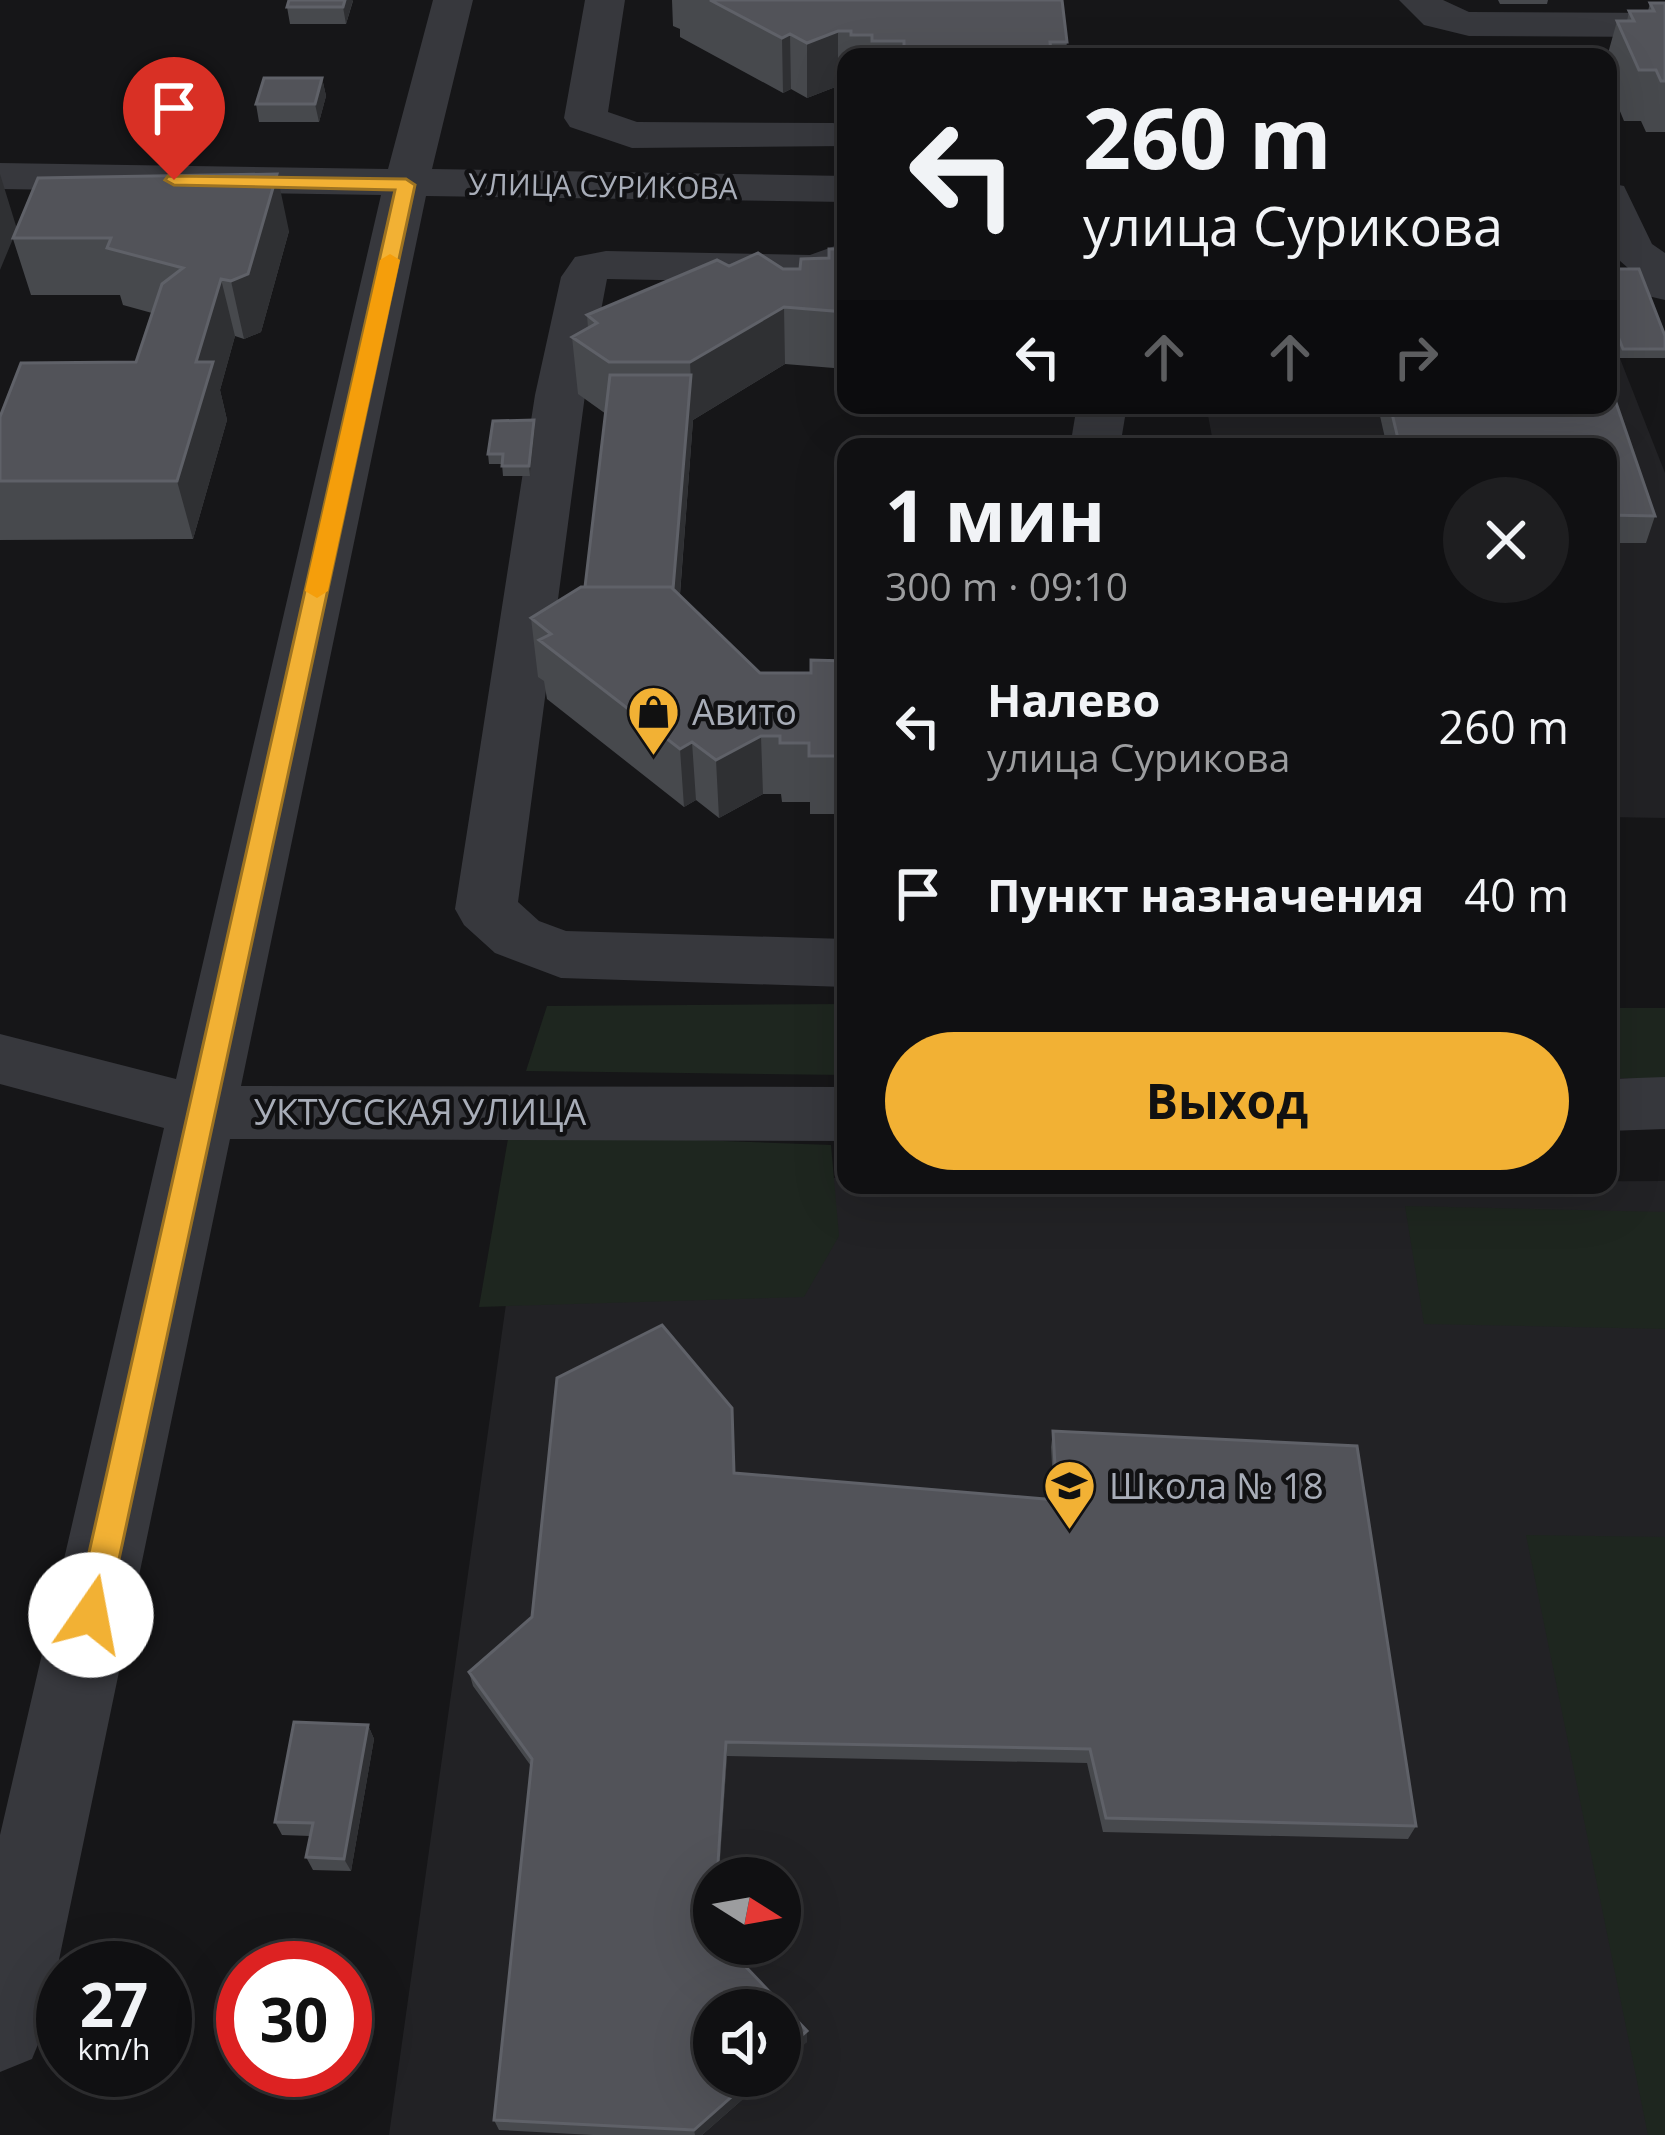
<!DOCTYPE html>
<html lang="ru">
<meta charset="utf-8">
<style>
:root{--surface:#101012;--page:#1e1e20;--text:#f1f3f6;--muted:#9c9d9f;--line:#303032;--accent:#f2b134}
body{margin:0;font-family:"Open Sans",sans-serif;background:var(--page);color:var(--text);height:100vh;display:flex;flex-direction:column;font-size:45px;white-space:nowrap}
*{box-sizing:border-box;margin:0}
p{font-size:39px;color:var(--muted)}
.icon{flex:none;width:66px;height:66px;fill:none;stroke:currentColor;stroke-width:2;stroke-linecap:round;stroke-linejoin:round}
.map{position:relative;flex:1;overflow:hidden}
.drawer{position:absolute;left:837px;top:438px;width:780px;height:756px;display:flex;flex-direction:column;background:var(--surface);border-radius:24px;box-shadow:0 12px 48px #0002,0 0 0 3px var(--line)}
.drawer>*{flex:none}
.top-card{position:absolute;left:837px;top:48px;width:780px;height:366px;border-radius:24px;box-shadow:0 12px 48px #0002,0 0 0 3px var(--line);background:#101012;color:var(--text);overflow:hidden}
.needle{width:78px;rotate:101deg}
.controls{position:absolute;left:693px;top:1857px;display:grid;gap:24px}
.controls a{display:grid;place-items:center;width:108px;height:108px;border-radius:50%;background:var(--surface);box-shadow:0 12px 48px #0002,0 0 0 3px var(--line);font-size:60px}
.speed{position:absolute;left:36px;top:1941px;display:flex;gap:24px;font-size:60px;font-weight:700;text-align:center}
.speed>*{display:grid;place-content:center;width:156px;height:156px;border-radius:50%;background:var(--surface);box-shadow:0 12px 48px #0002,0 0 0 3px var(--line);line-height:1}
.speed small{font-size:30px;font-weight:400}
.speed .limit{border:18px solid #d22;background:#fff;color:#111}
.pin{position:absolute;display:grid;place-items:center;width:102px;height:102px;color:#fff;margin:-123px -51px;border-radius:50% 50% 50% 0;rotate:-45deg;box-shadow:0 0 12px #0007}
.pin .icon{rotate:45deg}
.me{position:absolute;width:132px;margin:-66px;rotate:12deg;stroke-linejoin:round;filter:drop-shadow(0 0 9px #0008)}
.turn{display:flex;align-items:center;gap:42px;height:252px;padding:0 48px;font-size:54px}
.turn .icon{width:156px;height:156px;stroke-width:2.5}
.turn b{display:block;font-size:84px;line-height:102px}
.lanes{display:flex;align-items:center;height:114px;padding:0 48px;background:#0003;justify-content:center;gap:60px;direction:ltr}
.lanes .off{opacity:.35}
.round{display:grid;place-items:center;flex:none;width:126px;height:126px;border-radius:63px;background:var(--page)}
.summary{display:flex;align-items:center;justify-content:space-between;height:204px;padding:0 48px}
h1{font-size:72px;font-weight:700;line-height:90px}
.cta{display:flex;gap:24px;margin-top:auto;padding:24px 48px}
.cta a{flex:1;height:138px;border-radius:72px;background:var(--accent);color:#111;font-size:48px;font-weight:700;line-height:138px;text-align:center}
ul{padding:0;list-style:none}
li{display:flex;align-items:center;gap:36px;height:168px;padding:0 48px}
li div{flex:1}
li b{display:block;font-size:45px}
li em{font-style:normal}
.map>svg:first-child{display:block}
</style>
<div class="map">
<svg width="1665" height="2135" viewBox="0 0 1665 2135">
<rect width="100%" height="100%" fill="#161618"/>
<path fill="#222225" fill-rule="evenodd" d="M 1608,328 L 1665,473 L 1665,818 L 1608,817 L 1608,447 L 1214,447 L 1206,405 L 1608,405 Z
M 524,1176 L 846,1178 L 846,1185 L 1665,1181 L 1665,2135 L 389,2135 ZM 714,1878 L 780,1878 L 780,1944 L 714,1944 ZM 714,2010 L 780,2010 L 780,2076 L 714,2076 Z"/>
<path fill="#1e261f" d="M 846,1004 L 846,1075 L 526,1071 L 547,1006 Z
M 1608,1008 L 1665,1008 L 1665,1078 L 1608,1078 Z
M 509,1133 L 831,1145 L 839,1236 L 804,1297 L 479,1307 Z
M 1405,1206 L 1665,1212 L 1665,1329 L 1424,1324 Z
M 1526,1535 L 1665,1537 L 1665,2135 L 1648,2135 Z"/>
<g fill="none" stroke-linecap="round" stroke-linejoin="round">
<path fill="#37383d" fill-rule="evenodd" d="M 433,0 L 473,0 L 432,169 L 846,176 L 846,202 L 426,196 L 241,1086 L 846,1087 L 846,1141 L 230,1139 L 45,2027 L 32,2059 L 0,2072 L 0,1835 L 164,1128 L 0,1084 L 0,1034 L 176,1079 L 381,195 L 0,189 L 0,163 L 388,169 Z
M 585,0 L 625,0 L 608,112 L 637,122 L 833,123 L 846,126 L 846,146 L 632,148 L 570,127 L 564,118 Z
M 1399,0 L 1443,0 L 1469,12 L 1665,13 L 1665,37 L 1469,36 L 1424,25 Z
M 1608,183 L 1624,186 L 1652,244 L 1665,253 L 1665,300 L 1648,296 L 1638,277 L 1609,251 Z
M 846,242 L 846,273 L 817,283 L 607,279 L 585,395 L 518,902 L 539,921 L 566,931 L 846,939 L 846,987 L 561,978 L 495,953 L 464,925 L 455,909 L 535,395 L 561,277 L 575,257 L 606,251 L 810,255 Z
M 1077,405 L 1127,405 L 1120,447 L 1070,447 Z
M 1665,1077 L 1665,1129 L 1608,1131 L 1608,1079 Z"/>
</g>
<path fill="#47494d" d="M 672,0 L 1062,0 L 1067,42 L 1065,57 L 846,57 L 846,86 L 838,86 L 807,98 L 791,89 L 783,93 L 680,37 L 680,29 L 673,26 Z
M 1498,0 L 1548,0 L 1547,4 L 1500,4 Z
M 353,1 L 346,24 L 290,24 L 287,7 Z
M 1650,3 L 1665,3 L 1665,132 L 1646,132 L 1641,121 L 1624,121 L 1608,82 L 1607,57 L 1617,21 L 1627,21 L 1629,11 L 1648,11 Z
M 322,78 L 326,96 L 319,122 L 259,122 L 256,104 Z
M 17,228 L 289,231 L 261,332 L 244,339 L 235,336 L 220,390 L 227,420 L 193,539 L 0,540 L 0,417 L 136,362 L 152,313 L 123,305 L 120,295 L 31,295 L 13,239 Z
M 846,249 L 846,369 L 785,364 L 693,420 L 680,595 L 760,673 L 811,673 L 846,661 L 846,814 L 810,814 L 810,802 L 782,802 L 781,794 L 763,794 L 719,818 L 696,800 L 684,807 L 547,699 L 544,681 L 538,677 L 531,618 L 585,587 L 606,414 L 578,394 L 572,337 L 588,328 L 587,315 L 729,266 L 800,269 Z
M 1608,269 L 1665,336 L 1665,358 L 1620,358 L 1608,328 Z
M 1382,405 L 1608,405 L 1655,516 L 1646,543 L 1608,543 L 1608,447 L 1387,447 L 1380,416 Z
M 535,430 L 530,476 L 503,476 L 502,464 L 489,464 L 488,454 Z
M 1053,1431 L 1416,1826 L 1408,1839 L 1103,1832 L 1087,1763 L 727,1756 L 714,1944 L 807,2031 L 807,2042 L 714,2076 L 769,2076 L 702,2135 L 593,2135 L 499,2130 L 494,2120 L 531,1766 L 473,1686 L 469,1672 L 734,1473 L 1054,1500 L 1051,1447 Z
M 368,1725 L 374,1739 L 351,1871 L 313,1870 L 306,1857 L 310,1836 L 282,1835 L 275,1822 Z"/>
<path fill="#2f3033" d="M 345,0 L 353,0 L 346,24 L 343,7 Z
M 838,31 L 838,86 L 807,98 L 807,43 Z
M 790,34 L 791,89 L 783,93 L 782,38 Z
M 322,78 L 326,96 L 319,122 L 315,104 Z
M 0,174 L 17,229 L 0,270 Z
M 277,174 L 289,231 L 261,332 L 244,339 L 231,281 Z
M 221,279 L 235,336 L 220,390 L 227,420 L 193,539 L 177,481 L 196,362 Z
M 784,307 L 785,364 L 693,420 L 690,362 Z
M 691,375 L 693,420 L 676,646 L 672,601 Z
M 534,420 L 535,430 L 530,476 L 529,466 Z
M 761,736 L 763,794 L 719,818 L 716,760 Z
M 692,742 L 696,800 L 684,807 L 680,749 Z
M 368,1725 L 374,1739 L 351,1871 L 344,1859 Z
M 726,1742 L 727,1756 L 719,1878 L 717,1878 Z
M 807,2031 L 807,2042 L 780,2066 L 780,2054 Z
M 755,2076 L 769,2076 L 702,2135 L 695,2135 L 694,2130 Z"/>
<path fill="#525359" stroke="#5f6168" stroke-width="3" d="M 289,0 L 345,0 L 343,7 L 287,7 Z
M 710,0 L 1062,0 L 1067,42 L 1050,42 L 1051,52 L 1026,52 L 1026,57 L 934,57 L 934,52 L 904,52 L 904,41 L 872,41 L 872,35 L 851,35 L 851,31 L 838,31 L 807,43 L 790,34 L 782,38 Z
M 1650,3 L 1665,3 L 1665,81 L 1661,81 L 1656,70 L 1639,70 L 1617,21 L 1634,21 L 1629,11 L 1654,11 Z
M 264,78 L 322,78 L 315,104 L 256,104 Z
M 277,174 L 248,274 L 231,281 L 221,279 L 196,362 L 213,362 L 177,481 L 0,481 L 0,417 L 21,363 L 136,362 L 162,284 L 183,268 L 107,248 L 111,238 L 13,238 L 38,178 Z
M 829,249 L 846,249 L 846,312 L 784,307 L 690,362 L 609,362 L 572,337 L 597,323 L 587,315 L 717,260 L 729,266 L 758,253 L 783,269 L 800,269 L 801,259 L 829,258 Z
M 1608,269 L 1639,269 L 1665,336 L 1665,349 L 1623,349 L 1608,311 Z
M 610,375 L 691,375 L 673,589 L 671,587 L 585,587 Z
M 1608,391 L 1612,391 L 1655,516 L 1608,515 L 1608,447 L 1400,447 L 1390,405 L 1608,405 Z
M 534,420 L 529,466 L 502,466 L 503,454 L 488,454 L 493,421 Z
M 581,587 L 671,587 L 760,673 L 811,673 L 811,660 L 846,661 L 846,756 L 809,756 L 809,743 L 780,743 L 780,736 L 761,736 L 716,760 L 692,742 L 680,749 L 539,640 L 551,634 L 531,618 Z
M 662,1325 L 732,1408 L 734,1473 L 1057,1500 L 1053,1431 L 1357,1446 L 1416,1826 L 1106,1818 L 1090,1749 L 726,1742 L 717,1878 L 714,1878 L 714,1944 L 724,1944 L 807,2031 L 780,2054 L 780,2010 L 714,2010 L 714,2076 L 755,2076 L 694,2130 L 494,2120 L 532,1759 L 469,1672 L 532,1617 L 557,1378 Z
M 294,1722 L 368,1725 L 344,1859 L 306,1857 L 313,1823 L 275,1822 Z"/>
<path fill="#f2b134" stroke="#9d7322" stroke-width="3" d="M 168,176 L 406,179 L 415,185 L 107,1615 L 102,1626 L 91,1631 L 79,1626 L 75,1615 L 395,190 L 174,185 L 165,180 Z"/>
<path fill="#f59e0b" d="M 390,254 L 400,260 L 328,591 L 317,598 L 305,591 L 380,260 Z"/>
<defs>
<symbol id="shop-pin" viewBox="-11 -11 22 30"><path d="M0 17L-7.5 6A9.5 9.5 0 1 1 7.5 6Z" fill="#f2b134" stroke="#111113"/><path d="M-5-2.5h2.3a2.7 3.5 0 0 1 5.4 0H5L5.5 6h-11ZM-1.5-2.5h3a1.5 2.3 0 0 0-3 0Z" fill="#111"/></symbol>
<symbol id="school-pin" viewBox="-11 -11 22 30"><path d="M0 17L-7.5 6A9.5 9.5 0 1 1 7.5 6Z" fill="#f2b134" stroke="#111113"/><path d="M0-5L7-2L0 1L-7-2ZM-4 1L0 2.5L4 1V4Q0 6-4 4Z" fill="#111"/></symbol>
</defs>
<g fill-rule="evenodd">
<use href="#shop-pin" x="624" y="682" width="59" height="81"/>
<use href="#school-pin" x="1040" y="1456" width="59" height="81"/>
</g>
<g text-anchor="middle" stroke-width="9" stroke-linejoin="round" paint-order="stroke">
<g font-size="30" fill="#a8adb8" stroke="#111113">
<text transform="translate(603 187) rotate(1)" y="10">УЛИЦА СУРИКОВА</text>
</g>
<g font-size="36" fill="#a8adb8" stroke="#111113" text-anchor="start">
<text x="692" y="725">Авито</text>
<text x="1109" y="1499">Школа № 18</text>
</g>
<g font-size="36" fill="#a8adb8" stroke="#111113">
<text x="420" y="1125">УКТУССКАЯ УЛИЦА</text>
</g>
</g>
</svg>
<div class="controls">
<a><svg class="needle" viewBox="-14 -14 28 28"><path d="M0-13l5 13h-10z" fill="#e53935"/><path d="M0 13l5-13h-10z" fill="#9c9d9f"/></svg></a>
<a><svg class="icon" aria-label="sound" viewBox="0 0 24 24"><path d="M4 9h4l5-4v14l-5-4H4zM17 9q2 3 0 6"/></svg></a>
</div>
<div class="speed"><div>27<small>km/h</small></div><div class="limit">30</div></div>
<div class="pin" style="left:174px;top:180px;background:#d93025"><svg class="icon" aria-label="arrive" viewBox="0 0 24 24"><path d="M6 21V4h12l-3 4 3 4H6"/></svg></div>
<svg class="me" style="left:91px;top:1615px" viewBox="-20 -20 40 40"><circle r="19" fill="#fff"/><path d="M0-13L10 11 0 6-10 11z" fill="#f2b134"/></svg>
<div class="top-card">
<div class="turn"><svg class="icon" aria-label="left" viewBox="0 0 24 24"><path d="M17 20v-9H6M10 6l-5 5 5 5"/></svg><div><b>260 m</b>улица Сурикова</div></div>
<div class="lanes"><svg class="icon" aria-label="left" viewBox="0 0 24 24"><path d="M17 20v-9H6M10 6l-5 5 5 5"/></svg><svg class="icon off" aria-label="ahead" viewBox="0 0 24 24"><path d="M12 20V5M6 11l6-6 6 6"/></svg><svg class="icon off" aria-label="ahead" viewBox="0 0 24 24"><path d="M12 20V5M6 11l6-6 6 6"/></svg><svg class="icon off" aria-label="right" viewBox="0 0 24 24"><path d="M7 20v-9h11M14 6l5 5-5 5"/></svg></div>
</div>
<section class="drawer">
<div class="summary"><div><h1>1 мин</h1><p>300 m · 09:10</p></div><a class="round"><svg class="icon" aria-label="close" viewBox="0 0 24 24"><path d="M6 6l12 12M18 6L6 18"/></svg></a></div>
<ul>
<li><svg class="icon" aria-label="left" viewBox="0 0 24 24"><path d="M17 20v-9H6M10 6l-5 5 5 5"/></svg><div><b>Налево</b><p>улица Сурикова</p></div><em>260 m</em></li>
<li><svg class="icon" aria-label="arrive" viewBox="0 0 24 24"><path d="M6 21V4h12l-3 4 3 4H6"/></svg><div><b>Пункт назначения</b></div><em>40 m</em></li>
</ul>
<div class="cta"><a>Выход</a></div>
</section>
</div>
